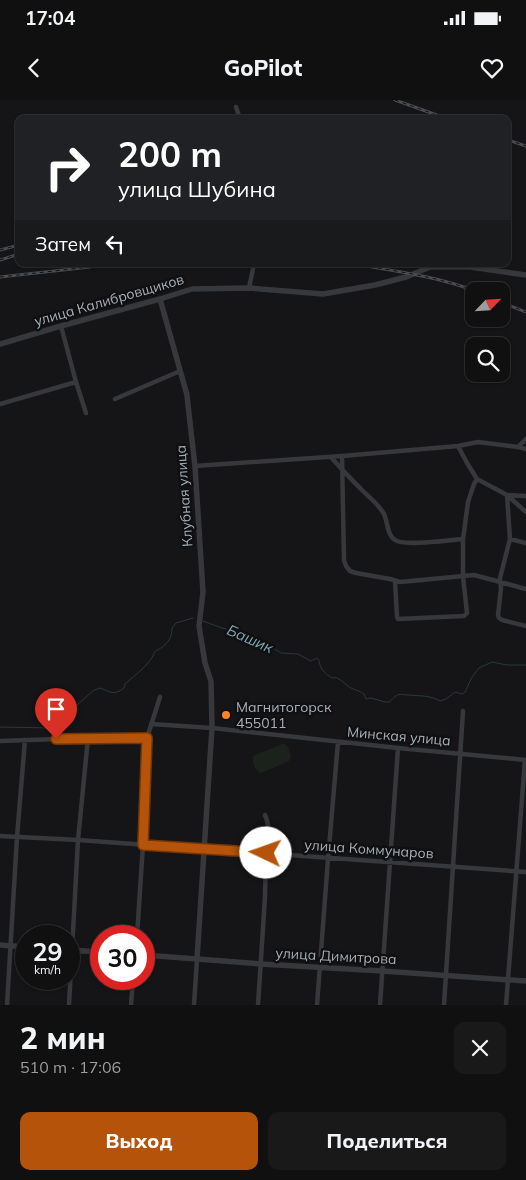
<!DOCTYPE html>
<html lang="ru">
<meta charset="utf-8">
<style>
:root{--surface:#101011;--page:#19191a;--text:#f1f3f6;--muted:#9c9d9f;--line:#303031;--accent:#b45309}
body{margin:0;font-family:Mulish,sans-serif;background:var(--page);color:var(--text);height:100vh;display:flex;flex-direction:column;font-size:19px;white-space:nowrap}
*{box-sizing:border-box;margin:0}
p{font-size:16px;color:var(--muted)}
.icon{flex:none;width:28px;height:28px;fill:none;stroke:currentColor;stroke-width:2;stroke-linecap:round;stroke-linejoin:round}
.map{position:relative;height:905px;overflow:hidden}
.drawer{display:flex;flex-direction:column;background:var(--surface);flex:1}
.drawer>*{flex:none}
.banner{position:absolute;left:15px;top:15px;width:496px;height:152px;border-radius:10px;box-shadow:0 1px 4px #0004,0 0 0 1px var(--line);background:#202124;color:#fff;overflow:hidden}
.needle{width:32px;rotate:65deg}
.fabs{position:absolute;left:465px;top:182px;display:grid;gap:10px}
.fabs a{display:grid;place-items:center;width:45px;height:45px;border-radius:10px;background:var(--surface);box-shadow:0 1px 4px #0004,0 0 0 1px var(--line);font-size:25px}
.speed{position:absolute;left:15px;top:825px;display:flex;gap:10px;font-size:25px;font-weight:700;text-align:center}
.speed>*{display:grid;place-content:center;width:65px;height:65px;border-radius:50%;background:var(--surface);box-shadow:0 1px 4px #0004,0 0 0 1px var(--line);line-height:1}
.speed small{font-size:12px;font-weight:400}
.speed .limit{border:8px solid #d22;background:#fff;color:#111}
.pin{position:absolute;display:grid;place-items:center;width:42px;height:42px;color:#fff;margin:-51px -21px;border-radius:50% 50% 50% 0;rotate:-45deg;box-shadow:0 0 5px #0007}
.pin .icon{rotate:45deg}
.me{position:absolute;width:55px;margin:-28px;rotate:273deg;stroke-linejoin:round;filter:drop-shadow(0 0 4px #0008)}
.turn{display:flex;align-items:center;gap:18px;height:105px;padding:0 20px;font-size:22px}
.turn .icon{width:65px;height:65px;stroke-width:2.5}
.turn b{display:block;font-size:35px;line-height:42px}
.then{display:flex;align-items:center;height:48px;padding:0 20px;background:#0003;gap:10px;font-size:19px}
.round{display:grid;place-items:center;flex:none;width:52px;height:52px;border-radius:10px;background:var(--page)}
.headline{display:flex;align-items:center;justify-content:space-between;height:85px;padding:0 20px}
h1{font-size:30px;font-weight:800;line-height:38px}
.action{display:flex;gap:10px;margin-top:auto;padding:10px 20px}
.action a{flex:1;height:58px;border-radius:10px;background:var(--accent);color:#fff;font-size:20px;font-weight:800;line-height:58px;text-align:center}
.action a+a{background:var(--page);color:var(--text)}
.status{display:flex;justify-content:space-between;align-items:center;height:35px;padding:0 25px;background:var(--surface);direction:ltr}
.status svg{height:14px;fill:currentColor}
header{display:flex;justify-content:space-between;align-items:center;height:65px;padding:0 20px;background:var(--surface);font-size:22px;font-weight:800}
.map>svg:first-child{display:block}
</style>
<div class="status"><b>17:04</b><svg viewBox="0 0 49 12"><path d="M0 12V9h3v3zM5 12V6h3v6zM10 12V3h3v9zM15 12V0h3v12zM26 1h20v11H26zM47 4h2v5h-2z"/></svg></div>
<header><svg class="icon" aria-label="back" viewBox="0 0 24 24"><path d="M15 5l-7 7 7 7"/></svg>GoPilot<svg class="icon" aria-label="heart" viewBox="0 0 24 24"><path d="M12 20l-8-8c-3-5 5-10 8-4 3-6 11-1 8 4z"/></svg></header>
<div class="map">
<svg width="526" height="905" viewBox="0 0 526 905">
<rect width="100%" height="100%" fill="#151517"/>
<path fill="#1b221b" d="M 282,644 L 285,644 L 288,647 L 291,656 L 289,661 L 261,673 C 255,671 252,663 253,656 Z"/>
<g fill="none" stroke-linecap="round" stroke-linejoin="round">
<path stroke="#2a383b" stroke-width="1" d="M 203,521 L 222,528 L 242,532 L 254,537 L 258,542 L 263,545 L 270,546 L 281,553 L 298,554 L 311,561 L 317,558 L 319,560 C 319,567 326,576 333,578 C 334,578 336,577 337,578 C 343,580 347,587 353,589 C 358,591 360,591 364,594 L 366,599 L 371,598 L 385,602 L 390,602 C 390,601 395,596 396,596 C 400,593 403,595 408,595 C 419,596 430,595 440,601 L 446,599 L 455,592 L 462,594 L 465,592 L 472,577 L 479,568 L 492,562 L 507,565 L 526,565
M 0,627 L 52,628 L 60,625 L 69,612 L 94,590 L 101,588 C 111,593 115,595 124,588 L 125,584 C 134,576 144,569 151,559 C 153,557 153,554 155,552 C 155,551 161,548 161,548 C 169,542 172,537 172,528 L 176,523 L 193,518"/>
<path stroke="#36383c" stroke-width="4.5" d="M 236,7 L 240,19
M 249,188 L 254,164
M 61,226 L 76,282 L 86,313
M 115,299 L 180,271
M 0,304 L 76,282
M 458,346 L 467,363 L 477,379 L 507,395 L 526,396
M 518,347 L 526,339
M 342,356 L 344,460 L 346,466 L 350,471 L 356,473 L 390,479 L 400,482 L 474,475 L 526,489
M 331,357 C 341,369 352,380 363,391 C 370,398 379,405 384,414 C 388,423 387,437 397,441 C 411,446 447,440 463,439
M 195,366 L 342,356 L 458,346 L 478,342 L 518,347 L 526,349
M 507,395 L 510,439 L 500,478 L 501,488 L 498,515 L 499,518 L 502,520 L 526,526
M 507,395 L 526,412
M 510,439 L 526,443
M 395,481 L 397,517 L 398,519 L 464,516 L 467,513 L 463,476 L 463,439 L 468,402 L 474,384 L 477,379
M 151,624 L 212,628 L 398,648 L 526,660
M 0,641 L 88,638 L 147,638
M 0,736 L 78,740 L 526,772
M 137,836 L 143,745 L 147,638 L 160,597
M 7,905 L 17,737 L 25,640
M 69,905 L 78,740 L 88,638
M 131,905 L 133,879
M 194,905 L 197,859
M 258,905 L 265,797 L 266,753 C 269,741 270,726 265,715
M 317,905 L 328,759 L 338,642
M 380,905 L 398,648
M 444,905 L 463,611
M 506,905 L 525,660"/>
<path stroke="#36383c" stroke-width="5.5" d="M 160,199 L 187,295 L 188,305 L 195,366 L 203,492 L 199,526 L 205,563 L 211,581 L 212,628 L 197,859
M 0,244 L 61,226 L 160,199 L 192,189 L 249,188 L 323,194 L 375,185 L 406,177 L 430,167 L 470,167 L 526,175
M 0,845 L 26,847
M 69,850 L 101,852
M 144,855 L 261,864 L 382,871 L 526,881"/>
<defs>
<path id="rail" d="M 395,0 L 448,19
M 508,40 L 526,46
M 0,150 L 19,145
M 0,160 L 19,154
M 354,164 C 394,171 436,176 475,191
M 0,177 L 90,167
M 501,202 L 526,212"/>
</defs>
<use href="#rail" stroke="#494d51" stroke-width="3"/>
<use href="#rail" stroke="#101012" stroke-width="1" stroke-dasharray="4" stroke-linecap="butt"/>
</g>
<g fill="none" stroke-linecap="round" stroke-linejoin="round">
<defs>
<path id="route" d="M 56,639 L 147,638 L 143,745 L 266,753"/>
</defs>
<use href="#route" stroke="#753606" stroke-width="12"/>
<use href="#route" stroke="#b45309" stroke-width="9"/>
</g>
<circle fill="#fb8428" stroke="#101012" stroke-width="2" cx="226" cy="615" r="5"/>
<g text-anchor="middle" stroke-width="5" stroke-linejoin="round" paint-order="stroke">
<g font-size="14" fill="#a6afb8" stroke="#101012">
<text transform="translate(109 200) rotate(-16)" y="5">улица Калибровщиков</text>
<text transform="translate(184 396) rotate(-94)" y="5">Клубная улица</text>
<text transform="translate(399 636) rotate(5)" y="5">Минская улица</text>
<text transform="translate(369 749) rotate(4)" y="5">улица Коммунаров</text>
<text transform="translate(336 856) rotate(3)" y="5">улица Димитрова</text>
</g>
<g font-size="14" fill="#a6afb8" stroke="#101012" text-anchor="start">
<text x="236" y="612">Магнитогорск<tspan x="236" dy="16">455011</tspan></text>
</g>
<g font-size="15" font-style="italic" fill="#7ba7b5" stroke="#101012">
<text transform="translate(250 539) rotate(24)" y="5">Башик</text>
</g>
</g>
</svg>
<div class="fabs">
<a><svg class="needle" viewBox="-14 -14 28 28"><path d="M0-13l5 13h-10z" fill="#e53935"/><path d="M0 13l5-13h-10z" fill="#9c9d9f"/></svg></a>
<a><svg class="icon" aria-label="search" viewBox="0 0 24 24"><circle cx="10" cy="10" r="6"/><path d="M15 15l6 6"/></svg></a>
</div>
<div class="speed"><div>29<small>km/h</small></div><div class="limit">30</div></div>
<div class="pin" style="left:56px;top:639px;background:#d93025"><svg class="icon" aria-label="arrive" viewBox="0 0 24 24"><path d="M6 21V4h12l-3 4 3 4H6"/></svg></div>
<svg class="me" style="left:266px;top:753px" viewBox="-20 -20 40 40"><circle r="19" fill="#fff"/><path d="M0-13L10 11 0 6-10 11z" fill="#b45309"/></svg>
<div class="banner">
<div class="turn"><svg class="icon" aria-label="right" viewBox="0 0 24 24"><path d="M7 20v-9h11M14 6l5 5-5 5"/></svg><div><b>200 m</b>улица Шубина</div></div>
<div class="then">Затем<svg class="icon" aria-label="left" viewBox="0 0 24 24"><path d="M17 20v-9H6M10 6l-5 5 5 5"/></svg></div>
</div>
</div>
<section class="drawer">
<div class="headline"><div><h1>2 мин</h1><p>510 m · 17:06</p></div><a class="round"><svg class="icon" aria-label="close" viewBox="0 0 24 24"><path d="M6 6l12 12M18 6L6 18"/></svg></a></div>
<div class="action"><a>Выход</a><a>Поделиться</a></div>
</section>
